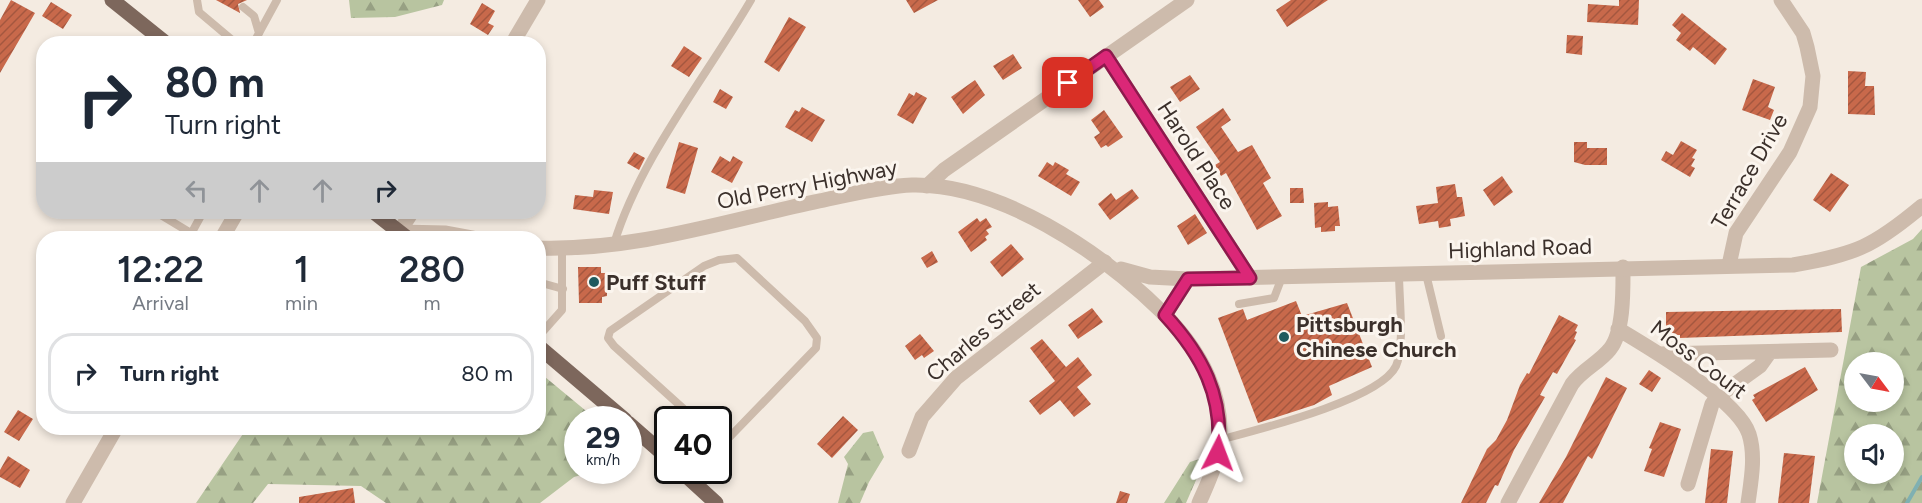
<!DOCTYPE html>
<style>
:root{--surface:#fff;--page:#f2f2f3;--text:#1f2937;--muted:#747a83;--line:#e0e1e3}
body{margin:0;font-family:Figtree,sans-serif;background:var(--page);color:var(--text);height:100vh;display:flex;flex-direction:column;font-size:22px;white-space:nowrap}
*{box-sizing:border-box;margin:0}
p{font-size:20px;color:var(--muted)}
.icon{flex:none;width:33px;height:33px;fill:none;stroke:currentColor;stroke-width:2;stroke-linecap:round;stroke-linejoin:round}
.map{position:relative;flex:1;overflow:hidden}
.side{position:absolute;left:36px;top:231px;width:510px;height:204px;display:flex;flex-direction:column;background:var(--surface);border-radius:24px;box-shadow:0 3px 9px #0003}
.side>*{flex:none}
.guide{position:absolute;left:36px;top:36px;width:510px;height:183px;border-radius:24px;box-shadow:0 3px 9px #0003;background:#fff;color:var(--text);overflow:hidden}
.needle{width:39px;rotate:122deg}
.tools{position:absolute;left:1844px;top:352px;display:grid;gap:12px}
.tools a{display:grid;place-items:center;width:60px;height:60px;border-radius:50%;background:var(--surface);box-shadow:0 3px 9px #0003;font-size:30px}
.speed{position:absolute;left:564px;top:406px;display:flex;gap:12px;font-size:30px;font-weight:700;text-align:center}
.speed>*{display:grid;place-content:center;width:78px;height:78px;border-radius:50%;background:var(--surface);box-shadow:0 3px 9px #0003;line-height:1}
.speed small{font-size:15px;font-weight:400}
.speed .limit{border:3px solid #111;border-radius:9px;background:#fff;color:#111}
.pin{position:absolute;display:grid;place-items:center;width:51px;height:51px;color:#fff;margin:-26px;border-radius:12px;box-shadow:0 3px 9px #0006}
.me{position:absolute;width:66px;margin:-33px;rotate:3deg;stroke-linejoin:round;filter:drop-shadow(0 0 4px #0008)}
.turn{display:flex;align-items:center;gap:21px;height:126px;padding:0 30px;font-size:27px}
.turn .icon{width:78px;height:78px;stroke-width:2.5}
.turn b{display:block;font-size:42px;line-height:51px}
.lanes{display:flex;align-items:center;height:57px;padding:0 30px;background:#0003;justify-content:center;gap:30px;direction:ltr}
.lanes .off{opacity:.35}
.eta{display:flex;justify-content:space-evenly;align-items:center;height:102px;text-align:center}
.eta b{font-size:36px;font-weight:600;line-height:42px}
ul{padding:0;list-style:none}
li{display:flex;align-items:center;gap:18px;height:81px;margin:0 12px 9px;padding:0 18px;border:3px solid var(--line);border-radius:24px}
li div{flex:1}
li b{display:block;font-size:22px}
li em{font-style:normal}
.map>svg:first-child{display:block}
</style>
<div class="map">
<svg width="1922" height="503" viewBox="0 0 1922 503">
<defs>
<pattern id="forest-firs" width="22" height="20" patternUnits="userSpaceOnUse" patternTransform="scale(1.5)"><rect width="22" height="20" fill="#b8c4a0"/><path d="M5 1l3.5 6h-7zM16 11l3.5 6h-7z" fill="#97a083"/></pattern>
<pattern id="building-hatch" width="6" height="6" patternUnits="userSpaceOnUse" patternTransform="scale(1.5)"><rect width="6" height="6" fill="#c8694b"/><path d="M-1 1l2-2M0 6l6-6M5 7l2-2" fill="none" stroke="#a4573f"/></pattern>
</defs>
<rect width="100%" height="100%" fill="#f4ebe1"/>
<path fill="url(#forest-firs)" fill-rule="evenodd" d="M 349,0 L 444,0 L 442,5 L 395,17 L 351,18 Z
M 1922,229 L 1922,503 L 1817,503 L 1861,267 L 1913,239 ZM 1854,363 L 1893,363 L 1893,402 L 1854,402 ZM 1854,435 L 1893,435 L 1893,474 L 1854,474 Z
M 539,372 L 597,420 L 578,420 L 578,471 L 595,471 L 574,477 L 540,503 L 386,503 L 361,486 L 268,484 L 253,503 L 196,503 L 247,428 L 538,428 Z
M 873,431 L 884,457 L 869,482 L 860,503 L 838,503 L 848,464 L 844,457 L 863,433 Z
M 1206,457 L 1186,503 L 1164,503 L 1190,462 Z"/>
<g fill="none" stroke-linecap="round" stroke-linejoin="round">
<path stroke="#7fb0b2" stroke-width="4" d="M 1907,503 L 1922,477"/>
</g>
<path fill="url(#building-hatch)" d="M 11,0 L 35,13 L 0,73 L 0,20 Z
M 216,0 L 247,0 L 238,4 L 240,13 Z
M 906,0 L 938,0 L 914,13 Z
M 1078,0 L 1099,0 L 1104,7 L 1090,17 Z
M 1291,0 L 1328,0 L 1287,27 L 1276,10 Z
M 1619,0 L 1639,0 L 1638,25 L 1587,22 L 1588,4 L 1619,6 Z
M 51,2 L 72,15 L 63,29 L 42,16 Z
M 482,3 L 495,11 L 488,23 L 494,26 L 488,35 L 470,24 Z
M 1682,13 L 1727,49 L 1715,65 L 1693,47 L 1690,51 L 1676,40 L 1681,33 L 1672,25 Z
M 789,17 L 806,27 L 779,72 L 764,62 Z
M 1567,35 L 1583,36 L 1582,55 L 1566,53 Z
M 684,46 L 702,58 L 689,77 L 671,66 Z
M 1013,54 L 1022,68 L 1003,80 L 993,66 Z
M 1848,71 L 1866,72 L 1865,86 L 1874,86 L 1875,115 L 1848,114 Z
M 1190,75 L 1200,89 L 1180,102 L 1170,87 Z
M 1753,79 L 1775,87 L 1768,107 L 1774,110 L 1770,120 L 1742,110 Z
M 975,80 L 985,95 L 963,114 L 951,97 Z
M 720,89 L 733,97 L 726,109 L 713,102 Z
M 916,92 L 927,98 L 913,124 L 897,115 L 909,93 L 914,96 Z
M 802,107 L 825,120 L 812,142 L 785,127 L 795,110 L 799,112 Z
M 1223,108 L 1231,120 L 1221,127 L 1238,152 L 1252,145 L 1271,178 L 1263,183 L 1282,216 L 1257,230 L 1226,173 L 1221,176 L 1215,165 L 1220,162 L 1196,127 Z
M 1104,110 L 1123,137 L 1108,147 L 1106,145 L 1101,148 L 1094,137 L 1100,133 L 1091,120 Z
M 1681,141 L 1697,150 L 1692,158 L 1695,159 L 1691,166 L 1695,168 L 1690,177 L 1661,160 L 1666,151 L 1673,155 Z
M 679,142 L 698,148 L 685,194 L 666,188 Z
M 1574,142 L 1587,142 L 1587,148 L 1607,148 L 1607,165 L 1585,165 L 1574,162 Z
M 634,152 L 645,158 L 639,170 L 627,163 Z
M 720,156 L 730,162 L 733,156 L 743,162 L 732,183 L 711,172 Z
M 1047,162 L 1053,166 L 1055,162 L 1069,170 L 1066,174 L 1080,182 L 1071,196 L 1038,176 Z
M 1831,173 L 1849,185 L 1830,212 L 1813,200 Z
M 1502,176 L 1513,192 L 1494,206 L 1483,190 Z
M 1455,184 L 1457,197 L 1462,197 L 1465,216 L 1450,219 L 1451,226 L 1439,228 L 1438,221 L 1419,224 L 1416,206 L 1438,203 L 1436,187 Z
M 1290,188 L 1303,188 L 1304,203 L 1290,203 Z
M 1132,189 L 1139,198 L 1110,220 L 1098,204 L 1111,193 L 1116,200 Z
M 594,190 L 613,192 L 609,214 L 573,209 L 575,195 L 593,197 Z
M 1328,202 L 1328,207 L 1338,206 L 1340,226 L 1335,226 L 1335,231 L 1321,232 L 1321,227 L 1315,228 L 1314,203 Z
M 1195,214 L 1207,233 L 1188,245 L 1177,226 Z
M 977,218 L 980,222 L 986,218 L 992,227 L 986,230 L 989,234 L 985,237 L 987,240 L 971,252 L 958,232 Z
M 1011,244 L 1024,259 L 1002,277 L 990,262 Z
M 932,251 L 938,262 L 927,268 L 921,258 Z
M 578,267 L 601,267 L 601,273 L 610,273 L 610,287 L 607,287 L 607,296 L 602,297 L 602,303 L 579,303 Z
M 1296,301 L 1302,316 L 1347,303 L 1372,367 L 1329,386 L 1332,395 L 1314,405 L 1258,423 L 1218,318 L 1243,309 L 1247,320 Z
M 1092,308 L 1103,322 L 1078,339 L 1068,325 Z
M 1841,309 L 1842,332 L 1680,338 L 1680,335 L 1666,335 L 1666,312 Z
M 1559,315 L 1578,325 L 1575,331 L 1577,332 L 1574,339 L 1576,340 L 1557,374 L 1553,372 L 1540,395 L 1545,397 L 1514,450 L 1498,486 L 1495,485 L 1486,503 L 1461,503 L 1487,449 L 1496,440 L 1507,420 L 1520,385 L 1527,373 L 1529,374 Z
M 920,334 L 934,351 L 924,358 L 922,355 L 915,360 L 905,346 Z
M 1042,339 L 1066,367 L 1078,357 L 1092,375 L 1077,387 L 1091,404 L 1074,417 L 1060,400 L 1040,415 L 1029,401 L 1055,381 L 1030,348 Z
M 1805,367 L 1818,390 L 1766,422 L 1752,400 L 1755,398 L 1753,395 Z
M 1649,370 L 1661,378 L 1652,392 L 1639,384 Z
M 1606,377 L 1627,388 L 1596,451 L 1592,459 L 1588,456 L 1563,503 L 1539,503 L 1566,457 Z
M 18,410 L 33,419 L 19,441 L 4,432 Z
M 843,416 L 858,430 L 832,458 L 817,444 Z
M 1660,422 L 1681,429 L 1664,477 L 1644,471 L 1652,449 L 1649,448 Z
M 1711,449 L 1733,451 L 1727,503 L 1705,503 Z
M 1784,453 L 1815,456 L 1809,503 L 1778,503 Z
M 8,456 L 30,470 L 20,488 L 0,477 L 0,470 Z
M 353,488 L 355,503 L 299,503 L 299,497 Z
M 1120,491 L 1130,494 L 1127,503 L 1116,503 Z"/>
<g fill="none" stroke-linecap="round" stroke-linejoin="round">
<path stroke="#cdbbac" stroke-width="8" d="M 197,0 L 199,12 L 237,44
M 243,7 L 254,16 L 259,33
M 253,44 L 277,0
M 156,212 L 199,238
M 191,234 L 203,212
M 614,244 C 639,160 706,77 751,0
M 1426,274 L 1441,336
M 538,282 L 563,289
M 1239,304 L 1274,298 L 1282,277
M 538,337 L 562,310 L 562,248
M 696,420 L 614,346 L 608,338 L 610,331 L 704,266 L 719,260 L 737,258 L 805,321 L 817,338 L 816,348 L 718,449
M 1219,440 C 1256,430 1380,400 1396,366 C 1405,346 1399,298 1399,274"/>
<path stroke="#cdbbac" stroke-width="15" d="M 512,44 L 538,0
M 1106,56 L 1250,278
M 927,186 L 944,170 L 1187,0
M 399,232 L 412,212
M 222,238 L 237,212
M 1729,265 L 1736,233 L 1790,152 L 1810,107 L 1813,76 L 1807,47 L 1803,33 L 1781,0
M 1618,329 C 1650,348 1738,400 1749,434 C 1756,456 1751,481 1748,503
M 1659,354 L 1831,350
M 909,451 L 922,417 L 956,378 L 1105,262
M 1688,484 L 1712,404 L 1717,397 L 1760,366 L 1770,352
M 73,503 L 116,428
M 1508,503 L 1572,384 C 1583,369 1599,363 1610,349 C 1624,332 1623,289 1623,267"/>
<path stroke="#cdbbac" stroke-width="15" d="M 399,232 L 446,233 L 473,238
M 538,248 C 635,251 725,221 819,201 C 849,195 882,186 912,185 C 999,183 1101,252 1161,311 C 1199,348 1228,397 1218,452 C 1215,469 1206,487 1199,503
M 1121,269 L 1150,277 L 1188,279 L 1793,265 C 1856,254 1873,247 1922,206
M 1165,315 L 1188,279"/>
<path stroke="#7d675c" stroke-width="15" d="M 112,0 L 167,44
M 374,212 L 407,238
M 538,346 L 625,420
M 628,423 L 668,458
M 681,471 L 716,503"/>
</g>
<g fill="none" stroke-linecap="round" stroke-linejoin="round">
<defs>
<path id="route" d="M 1068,83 L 1106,56 L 1250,278 L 1188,279 L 1165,315 C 1202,355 1224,396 1218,453"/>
</defs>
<use href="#route" stroke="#8e194d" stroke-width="15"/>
<use href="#route" stroke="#db2777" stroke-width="10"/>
</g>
<g fill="#1f5a5e" stroke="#fbf5ee" stroke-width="2">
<circle cx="594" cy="282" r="6"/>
<circle cx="1284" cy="337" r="6"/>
</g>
<g text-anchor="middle" stroke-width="6" stroke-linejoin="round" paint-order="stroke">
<g font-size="22" fill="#3b302b" stroke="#fbf5ee">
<text transform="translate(1197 155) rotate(57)" y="8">Harold Place</text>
<text transform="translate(1749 171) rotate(-60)" y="8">Terrace Drive</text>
<text transform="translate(807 184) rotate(-11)" y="8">Old Perry Highway</text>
<text transform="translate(1520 248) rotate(-2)" y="8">Highland Road</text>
<text transform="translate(983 331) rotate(-40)" y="8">Charles Street</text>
<text transform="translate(1699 359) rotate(37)" y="8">Moss Court</text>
</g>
<g font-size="22" font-weight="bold" fill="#3b302b" stroke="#fbf5ee" text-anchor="start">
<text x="606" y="290">Puff Stuff</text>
<text x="1296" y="332">Pittsburgh<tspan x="1296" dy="25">Chinese Church</tspan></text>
</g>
</g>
</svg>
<div class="tools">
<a><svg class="needle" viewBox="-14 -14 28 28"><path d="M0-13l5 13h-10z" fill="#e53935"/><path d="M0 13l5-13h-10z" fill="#747a83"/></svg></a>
<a><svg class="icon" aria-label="sound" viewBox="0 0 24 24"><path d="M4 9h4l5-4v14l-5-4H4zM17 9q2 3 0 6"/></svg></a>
</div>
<div class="speed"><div>29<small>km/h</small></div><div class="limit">40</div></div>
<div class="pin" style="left:1068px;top:83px;background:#d93025"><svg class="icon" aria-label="arrive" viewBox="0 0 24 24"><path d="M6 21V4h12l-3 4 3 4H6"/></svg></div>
<svg class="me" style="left:1218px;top:453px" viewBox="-20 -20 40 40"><path d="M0-17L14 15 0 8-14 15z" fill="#db2777" stroke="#fff" stroke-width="4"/></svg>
<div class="guide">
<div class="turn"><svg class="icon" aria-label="right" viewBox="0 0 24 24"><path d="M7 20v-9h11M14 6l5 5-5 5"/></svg><div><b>80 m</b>Turn right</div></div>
<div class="lanes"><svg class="icon off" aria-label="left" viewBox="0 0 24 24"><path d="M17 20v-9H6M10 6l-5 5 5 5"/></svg><svg class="icon off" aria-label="ahead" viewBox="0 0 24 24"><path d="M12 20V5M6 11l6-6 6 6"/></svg><svg class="icon off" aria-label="ahead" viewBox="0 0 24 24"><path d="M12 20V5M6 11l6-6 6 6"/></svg><svg class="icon" aria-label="right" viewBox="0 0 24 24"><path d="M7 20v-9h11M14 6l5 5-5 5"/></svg></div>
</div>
<section class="side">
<div class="eta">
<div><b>12:22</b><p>Arrival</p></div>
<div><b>1</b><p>min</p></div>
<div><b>280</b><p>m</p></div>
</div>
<ul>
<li><svg class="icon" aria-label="right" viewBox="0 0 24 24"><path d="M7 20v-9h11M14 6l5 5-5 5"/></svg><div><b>Turn right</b></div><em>80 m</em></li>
</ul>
</section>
</div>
